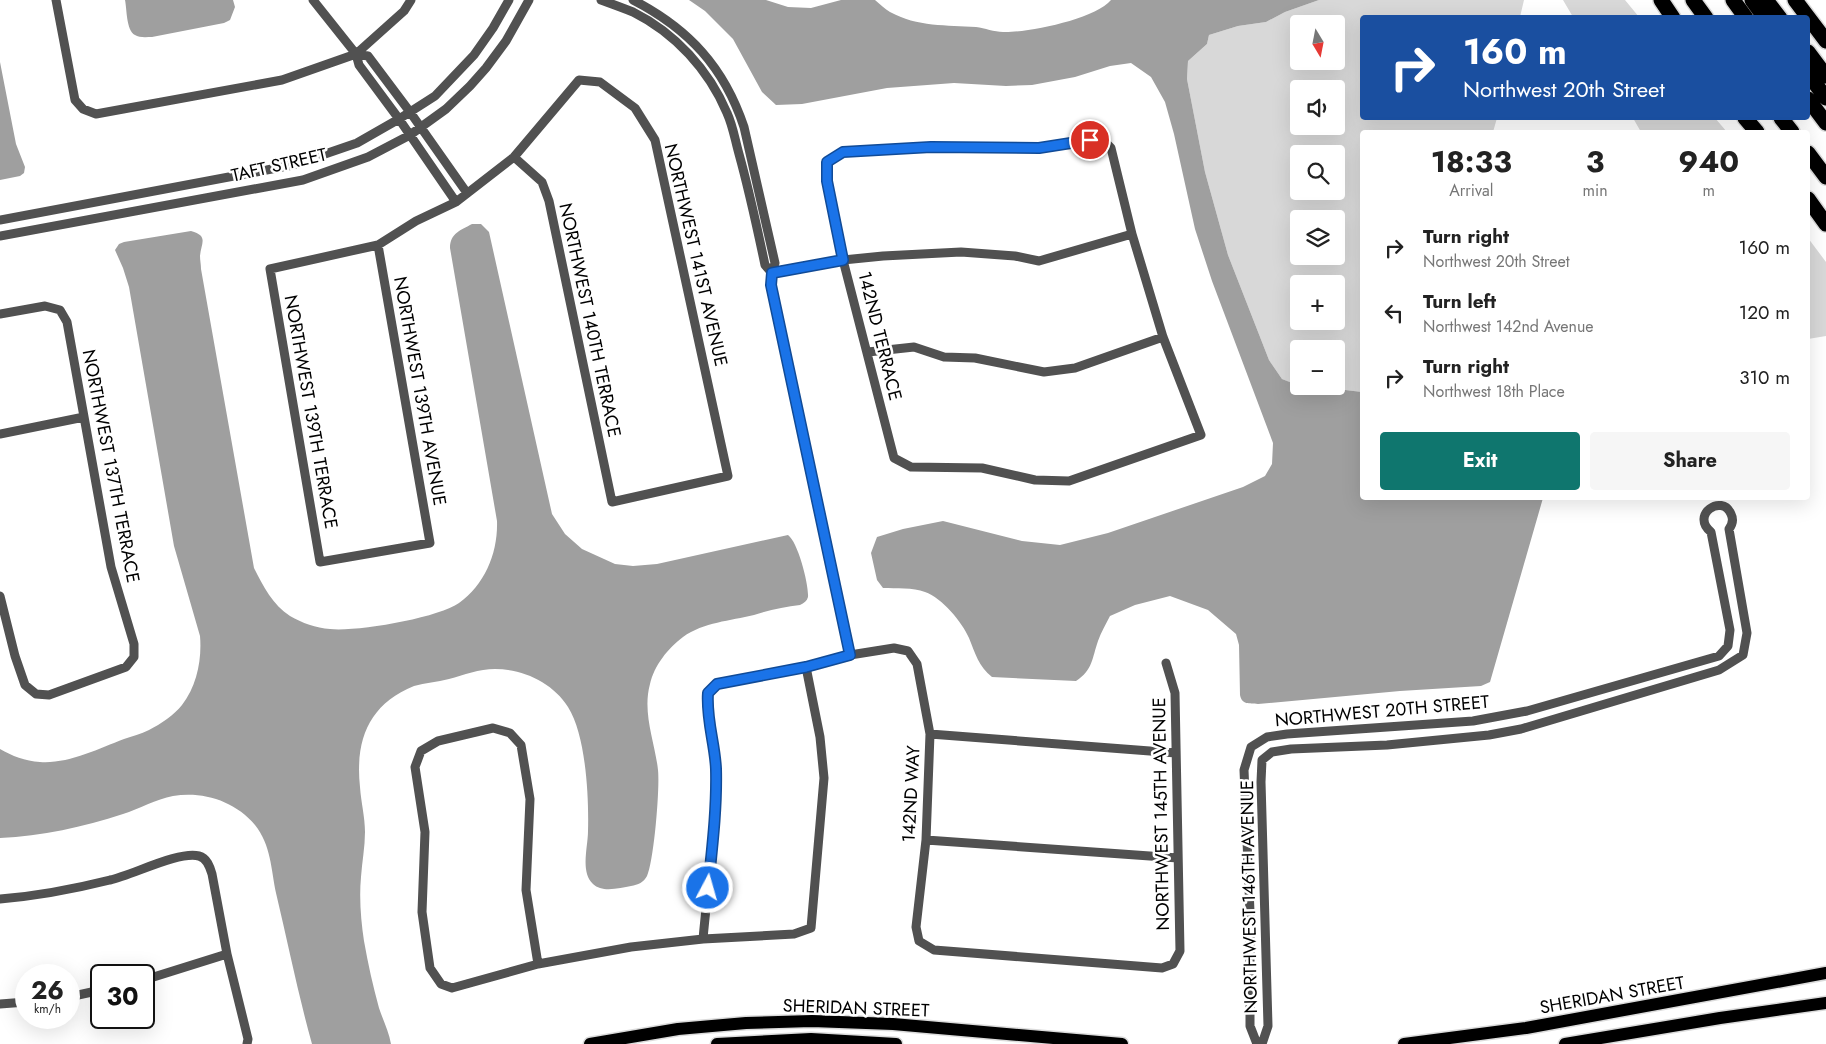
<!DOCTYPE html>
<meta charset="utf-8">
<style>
:root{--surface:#fff;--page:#f6f6f6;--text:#222;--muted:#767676;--accent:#0f766e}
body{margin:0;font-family:Jost,sans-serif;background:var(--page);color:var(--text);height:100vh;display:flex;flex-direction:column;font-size:19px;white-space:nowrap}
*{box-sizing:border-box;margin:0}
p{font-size:16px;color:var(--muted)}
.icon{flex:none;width:28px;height:28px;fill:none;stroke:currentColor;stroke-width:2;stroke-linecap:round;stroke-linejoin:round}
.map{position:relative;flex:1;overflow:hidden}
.side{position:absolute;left:1360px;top:130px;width:450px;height:370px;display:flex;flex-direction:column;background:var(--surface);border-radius:5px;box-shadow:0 5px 20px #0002}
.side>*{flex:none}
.guide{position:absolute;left:1360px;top:15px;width:450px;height:105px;border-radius:5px;box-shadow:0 5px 20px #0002;background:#1a4fa0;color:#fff;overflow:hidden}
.needle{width:32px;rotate:170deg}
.tools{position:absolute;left:1290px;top:15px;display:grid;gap:10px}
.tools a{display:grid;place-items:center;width:55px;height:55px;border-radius:5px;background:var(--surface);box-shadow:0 5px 20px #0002;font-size:25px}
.speed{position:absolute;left:15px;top:964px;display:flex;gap:10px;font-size:25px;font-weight:700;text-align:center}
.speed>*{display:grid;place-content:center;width:65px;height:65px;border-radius:50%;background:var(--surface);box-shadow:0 5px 20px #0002;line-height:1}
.speed small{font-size:12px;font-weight:400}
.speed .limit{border:2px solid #111;border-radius:8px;background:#fff;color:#111}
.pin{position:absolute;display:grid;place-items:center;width:42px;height:42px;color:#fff;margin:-21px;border:2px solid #fff;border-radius:50%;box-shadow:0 1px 5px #0007}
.me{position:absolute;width:55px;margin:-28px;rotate:6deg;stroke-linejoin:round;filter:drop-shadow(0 0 4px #0008)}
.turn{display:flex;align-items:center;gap:18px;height:105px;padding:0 20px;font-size:22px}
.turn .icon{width:65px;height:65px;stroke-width:2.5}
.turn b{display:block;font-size:35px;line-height:42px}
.eta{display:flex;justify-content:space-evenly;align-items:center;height:85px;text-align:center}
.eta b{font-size:30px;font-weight:700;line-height:35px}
.button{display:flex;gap:10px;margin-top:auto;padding:10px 20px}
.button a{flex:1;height:58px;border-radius:5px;background:var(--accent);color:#fff;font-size:20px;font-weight:700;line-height:58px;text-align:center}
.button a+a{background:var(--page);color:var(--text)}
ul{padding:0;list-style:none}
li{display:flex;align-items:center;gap:15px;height:65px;padding:0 20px}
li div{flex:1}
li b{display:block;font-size:19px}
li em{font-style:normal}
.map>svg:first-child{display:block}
</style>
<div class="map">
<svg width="1826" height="1044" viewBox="0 0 1826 1044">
<rect width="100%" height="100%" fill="#fff"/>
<path fill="#d8d8d8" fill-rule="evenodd" d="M 1319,0 L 1524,0 L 1520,17 L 1362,18 L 1362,118 L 1497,118 L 1493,132 L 1362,132 L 1362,392 L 1337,389 L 1310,390 L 1300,386 L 1336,386 L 1336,349 L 1299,349 L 1299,386 L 1282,379 L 1269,360 L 1228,255 L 1205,172 L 1187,79 L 1188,61 L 1207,44 L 1209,35 L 1238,26 L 1266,22 L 1285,12 ZM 1299,24 L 1336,24 L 1336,61 L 1299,61 ZM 1299,89 L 1336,89 L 1336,126 L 1299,126 ZM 1299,154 L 1336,154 L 1336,191 L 1299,191 ZM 1299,219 L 1336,219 L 1336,256 L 1299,256 ZM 1299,284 L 1336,284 L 1336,321 L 1299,321 Z
M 1563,0 L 1625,0 L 1639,17 L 1573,17 Z
M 1633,118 L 1715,118 L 1727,132 L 1641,132 Z
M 1808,238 L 1826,262 L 1826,336 L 1808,339 Z"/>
<path fill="#9f9f9f" d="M 125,0 L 233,0 L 235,7 L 230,20 L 224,23 L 152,37 C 147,37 139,38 135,35 C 126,30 127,9 125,0 Z
M 689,0 L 766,0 L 788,7 L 811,8 L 841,0 L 875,0 C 880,4 885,9 890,12 C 917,27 947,25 976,27 C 985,28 994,32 1003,32 C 1028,33 1095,19 1111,0 L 1319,0 L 1285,12 L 1266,22 L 1238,26 L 1209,35 L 1207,44 L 1188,61 L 1187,79 L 1205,172 L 1228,255 L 1269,360 L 1282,379 L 1310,390 L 1337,389 L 1362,392 L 1362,498 L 1543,498 L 1490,682 L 1481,686 L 1400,691 L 1258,704 C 1249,703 1242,705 1240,695 L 1239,645 L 1236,634 L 1208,610 L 1170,596 L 1135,605 L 1110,616 C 1106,624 1101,632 1098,641 C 1092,658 1093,670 1076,681 L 992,677 C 979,667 975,653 969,638 C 962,622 942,598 925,592 C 913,587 896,589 883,588 L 877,580 L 871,553 L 877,537 L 903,529 L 943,521 L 1022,541 L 1060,545 L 1108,533 L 1243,487 L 1265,476 L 1272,464 L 1273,443 L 1212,281 L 1195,229 L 1174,134 L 1165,102 L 1151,77 L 1131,63 L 1110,66 L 1075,77 L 1032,85 L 1006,86 L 954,83 L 887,88 L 802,104 L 776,105 L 762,92 L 733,39 L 705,11 Z
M 0,62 L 16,144 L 25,167 L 24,173 L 20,176 L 0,180 Z
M 472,224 L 481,224 L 489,232 L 552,514 L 565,534 L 582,549 L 615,564 L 633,566 L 657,564 L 788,535 C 798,542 809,585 808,597 C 807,601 804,603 800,605 C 785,607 769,610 754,615 C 730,621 704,622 683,637 C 668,648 654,666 650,684 C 642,713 655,742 658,770 C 660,787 654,861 647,876 C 644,882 638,885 631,886 C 620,888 602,893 593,884 C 580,872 588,847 588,831 C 589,798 586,735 568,707 C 553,683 524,669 495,669 C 479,669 464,675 449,679 C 437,682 425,683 414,686 C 369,704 355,740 360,787 C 361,802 365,817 365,832 C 365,847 362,862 361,877 C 359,898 361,921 364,941 C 368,964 373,986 379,1008 C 383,1020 389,1032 391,1044 L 312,1044 C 298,994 288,943 276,893 C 271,869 271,845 255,825 C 235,801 203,791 173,796 C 156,799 139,809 123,814 C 83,827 42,836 0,838 L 0,749 C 12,756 25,761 40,762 C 68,764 98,749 124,739 C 132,736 141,734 149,730 C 161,724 174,715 182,705 C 197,686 202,659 200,636 L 174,546 L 129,287 L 123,268 L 115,250 L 119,244 L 124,242 L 191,231 C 209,236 201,243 200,256 C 200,260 201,265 201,269 L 254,568 C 263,586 273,605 290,616 C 302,623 316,628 330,629 C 356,632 438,618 459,603 C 485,584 498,553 497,521 L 450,248 C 450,233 461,230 472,224 Z"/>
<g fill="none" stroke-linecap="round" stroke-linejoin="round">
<defs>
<path id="primary" d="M 590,1044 L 678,1029 L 746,1023 L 812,1021 L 893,1024 L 1122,1044
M 717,1044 L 811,1039 L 896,1044
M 1404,1044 L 1526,1028 L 1826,973
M 1565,1044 L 1720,1018 L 1826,1003"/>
<path id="motorway" d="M 1661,0 L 1673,18
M 1693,0 L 1706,18
M 1733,0 L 1746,18
M 1752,0 L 1765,18
M 1766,0 L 1780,18
M 1795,0 L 1826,41
M 1808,52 L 1826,76
M 1808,74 L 1826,98
M 1808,99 L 1826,123
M 1745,118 L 1757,132
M 1781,118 L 1792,132
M 1808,153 L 1826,177
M 1808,199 L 1826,224"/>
</defs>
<use href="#primary" stroke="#dbdbdb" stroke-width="15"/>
<use href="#motorway" stroke="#dbdbdb" stroke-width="18"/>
<path stroke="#515151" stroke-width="9" d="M 56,0 L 75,100 L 83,109 L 96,114 L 282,80 L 356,54 L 404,11 L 411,0
M 313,0 L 356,54 L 359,65 L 399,119 L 456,202
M 601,0 C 612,4 623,8 633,12 C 675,33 709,70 727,113 C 733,126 735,140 739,154 C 749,190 757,227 765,265 L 772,273
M 633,0 C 689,29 724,67 744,127 L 775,263 L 772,273 L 771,285 L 850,655
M 356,54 L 368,56 L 410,112 L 467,193
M 1100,137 L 1111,148 L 1132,234 L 1163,337 L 1201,435 L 1069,481 L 1035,480 L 982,468 L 911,467 L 894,458 L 843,260 L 827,181 L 827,162 L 843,152 L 931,147 L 1039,148 Z
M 0,220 L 293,165 L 357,143 L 399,119 L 435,96 L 474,55 L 493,28 L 509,0
M 0,236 L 303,180 L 368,157 L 410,135 L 446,109 L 470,86 L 486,68 L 506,41 L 529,0
M 378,245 L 430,543 L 320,562 L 270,269 L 378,245 L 416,221 L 456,202 L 514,157 L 579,80 L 600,82 L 635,108 L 655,140 L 728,476 L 612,502 L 549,201 L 542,182 L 514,157
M 772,273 L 843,260 L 883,256 L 961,252 L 1015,256 L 1039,261 L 1132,234
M 0,314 L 45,306 L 60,310 L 67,322 L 111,567 L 134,644 L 134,657 L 126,667 L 49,695 L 36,694 L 25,685 L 15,656 L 0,596
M 868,352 L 914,347 L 944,357 L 975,358 L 1044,372 L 1075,368 L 1163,337
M 0,434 L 84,417
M 930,734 L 1176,753
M 926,840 L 1178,858
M 0,899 C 37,896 74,889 110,880 C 133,875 178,851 199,856 C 207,858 210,867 212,874 L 227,954 L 248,1039 L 247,1044
M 703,939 C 708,883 717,826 716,770 C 715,744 707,719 708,693 L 717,684 L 806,667 L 850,655 L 894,648 L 908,651 L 917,664 L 930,734 L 926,840 L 916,927 L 919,941 L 934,950 L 1162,968 L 1173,964 L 1180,951 L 1175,693 L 1166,663
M 538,964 L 526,890 L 530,799 L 521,745 L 510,733 L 493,728 L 438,741 L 421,751 L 415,767 L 425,832 L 422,912 L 430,968 L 441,984 L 452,988 L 538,964 L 631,947 L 703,939 L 794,934 L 811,928 L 824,778 L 820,737 L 806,667
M 144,980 L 227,954
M 69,997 L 101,990
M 0,1004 L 26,1002
M 1257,1044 L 1250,1026 L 1250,912 L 1244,770 L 1251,747 L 1267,737 L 1287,734 L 1473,721 L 1527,711 L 1719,656 L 1728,646 L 1730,630 L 1711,532 C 1690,515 1722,493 1731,514 C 1734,520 1732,525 1729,529 L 1747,633 L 1743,655 L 1719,670 L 1521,729 L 1489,735 L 1387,745 L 1291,749 L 1272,752 L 1262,760 L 1261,782 L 1268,1026 L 1262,1044"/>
<use href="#primary" stroke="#000" stroke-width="12"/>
<use href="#motorway" stroke="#000" stroke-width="15"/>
</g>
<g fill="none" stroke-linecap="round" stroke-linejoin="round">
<defs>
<path id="route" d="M 708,888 C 712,849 717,809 716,769 C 715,744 706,719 708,693 L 717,684 L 806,667 L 850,655 L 771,285 L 772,273 L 843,260 L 827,181 L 827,162 L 843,152 L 931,147 L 1039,148 L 1090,140"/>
</defs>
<use href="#route" stroke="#114b97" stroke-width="12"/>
<use href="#route" stroke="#1a73e8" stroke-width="9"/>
</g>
<g text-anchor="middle" stroke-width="5" stroke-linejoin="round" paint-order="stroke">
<g font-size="18" fill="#000" stroke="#fff">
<text transform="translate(279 165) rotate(-13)" y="6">TAFT STREET</text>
<text transform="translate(696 255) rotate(77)" y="6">NORTHWEST 141ST AVENUE</text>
<text transform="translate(590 320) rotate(78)" y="6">NORTHWEST 140TH TERRACE</text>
<text transform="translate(880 336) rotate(76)" y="6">142ND TERRACE</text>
<text transform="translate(420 391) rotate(80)" y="6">NORTHWEST 139TH AVENUE</text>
<text transform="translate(311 412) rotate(80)" y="6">NORTHWEST 139TH TERRACE</text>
<text transform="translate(111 466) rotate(79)" y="6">NORTHWEST 137TH TERRACE</text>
<text transform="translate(1382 711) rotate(-5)" y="6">NORTHWEST 20TH STREET</text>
<text transform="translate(911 794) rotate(-87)" y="6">142ND WAY</text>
<text transform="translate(1161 814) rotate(-91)" y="6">NORTHWEST 145TH AVENUE</text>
<text transform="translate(1249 897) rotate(-91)" y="6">NORTHWEST 146TH AVENUE</text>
<text transform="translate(1612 995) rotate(-10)" y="6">SHERIDAN STREET</text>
<text transform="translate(856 1008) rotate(2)" y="6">SHERIDAN STREET</text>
</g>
</g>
</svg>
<div class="tools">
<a><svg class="needle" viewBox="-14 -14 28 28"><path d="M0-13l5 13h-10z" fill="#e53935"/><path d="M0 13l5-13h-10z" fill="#767676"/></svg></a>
<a><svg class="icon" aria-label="sound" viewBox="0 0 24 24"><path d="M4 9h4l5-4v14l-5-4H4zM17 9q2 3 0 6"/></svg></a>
<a><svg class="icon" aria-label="search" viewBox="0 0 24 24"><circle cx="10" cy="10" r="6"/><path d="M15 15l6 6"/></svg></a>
<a><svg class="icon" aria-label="layers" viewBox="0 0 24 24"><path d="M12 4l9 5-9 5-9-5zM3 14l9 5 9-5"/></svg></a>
<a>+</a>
<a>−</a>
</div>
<div class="speed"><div>26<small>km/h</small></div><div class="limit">30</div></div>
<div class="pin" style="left:1090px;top:140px;background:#d93025"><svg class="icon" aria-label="arrive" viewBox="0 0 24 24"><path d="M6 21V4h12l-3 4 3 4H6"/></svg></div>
<svg class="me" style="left:708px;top:888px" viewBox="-20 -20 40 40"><circle r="17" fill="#1a73e8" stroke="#fff" stroke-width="3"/><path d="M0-11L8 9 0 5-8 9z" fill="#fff"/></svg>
<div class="guide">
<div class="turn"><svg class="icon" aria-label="right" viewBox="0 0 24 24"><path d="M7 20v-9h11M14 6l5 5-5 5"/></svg><div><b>160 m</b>Northwest 20th Street</div></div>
</div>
<section class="side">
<div class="eta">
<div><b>18:33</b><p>Arrival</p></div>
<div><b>3</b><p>min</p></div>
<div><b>940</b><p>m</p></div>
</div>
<ul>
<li><svg class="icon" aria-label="right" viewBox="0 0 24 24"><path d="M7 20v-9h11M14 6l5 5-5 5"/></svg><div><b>Turn right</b><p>Northwest 20th Street</p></div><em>160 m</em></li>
<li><svg class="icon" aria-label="left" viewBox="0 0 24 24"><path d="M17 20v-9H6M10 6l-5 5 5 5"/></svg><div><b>Turn left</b><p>Northwest 142nd Avenue</p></div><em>120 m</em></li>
<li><svg class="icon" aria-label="right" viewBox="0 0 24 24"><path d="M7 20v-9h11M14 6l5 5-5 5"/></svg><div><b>Turn right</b><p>Northwest 18th Place</p></div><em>310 m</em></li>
</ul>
<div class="button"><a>Exit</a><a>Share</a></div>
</section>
</div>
